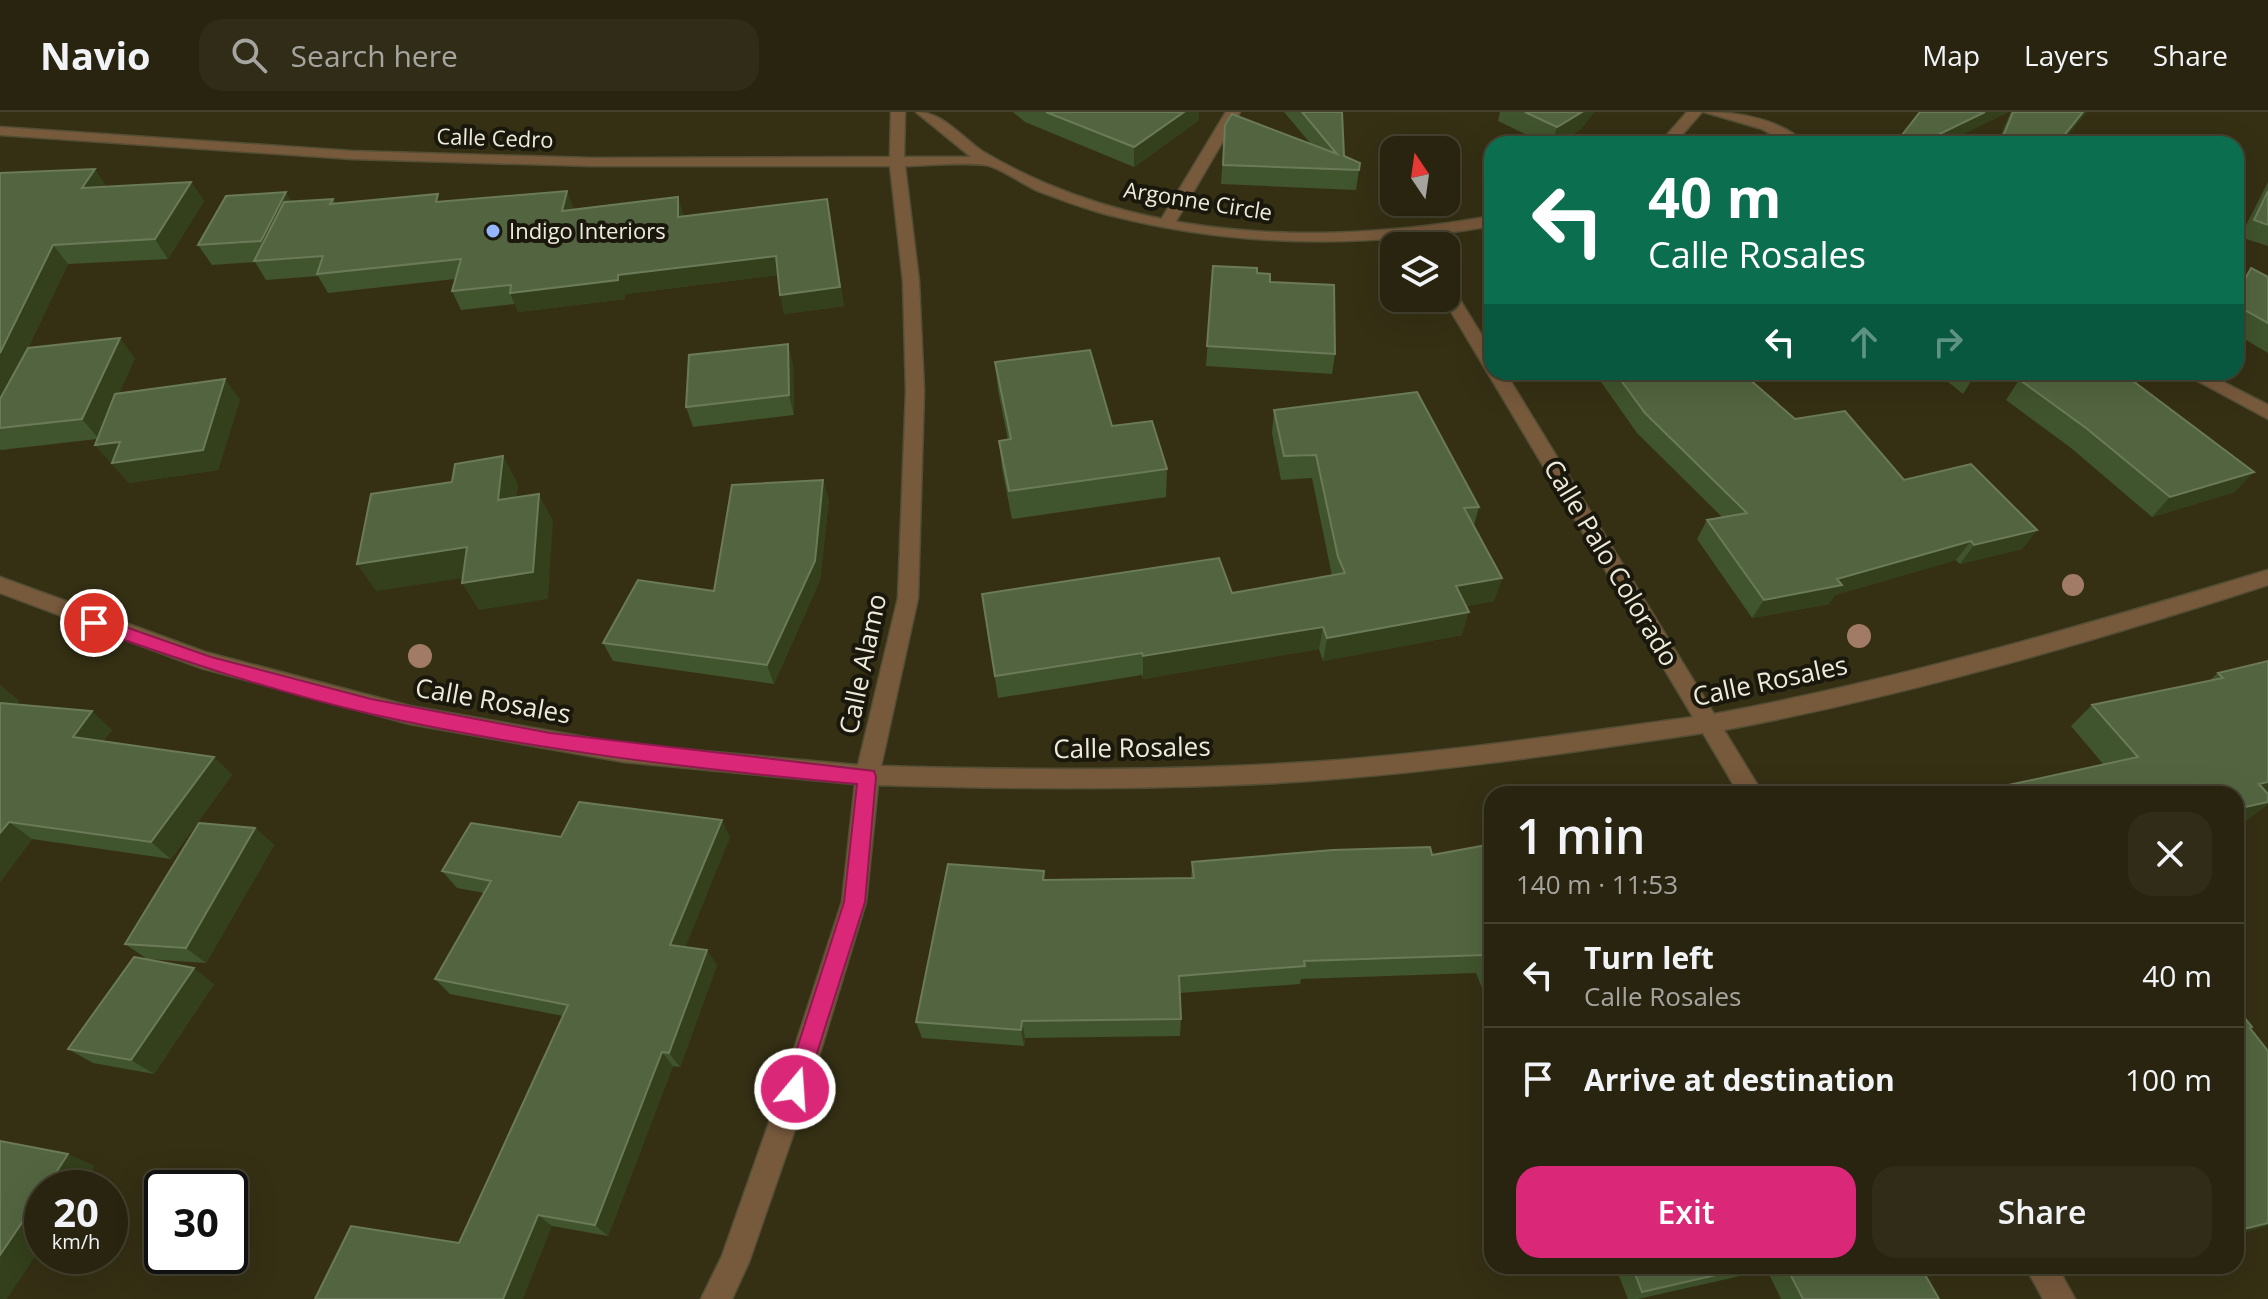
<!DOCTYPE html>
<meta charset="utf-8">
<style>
:root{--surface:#28240f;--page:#302c18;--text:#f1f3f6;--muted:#a5a49e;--line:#44412f;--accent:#db2777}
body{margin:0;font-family:"Open Sans",sans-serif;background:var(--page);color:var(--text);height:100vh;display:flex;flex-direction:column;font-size:30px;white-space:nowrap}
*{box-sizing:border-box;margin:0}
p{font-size:26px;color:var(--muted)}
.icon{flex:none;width:44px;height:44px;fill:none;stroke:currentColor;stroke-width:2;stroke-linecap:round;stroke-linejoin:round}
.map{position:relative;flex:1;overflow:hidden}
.drawer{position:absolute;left:1484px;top:674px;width:760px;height:488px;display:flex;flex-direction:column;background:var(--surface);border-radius:24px;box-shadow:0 8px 32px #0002,0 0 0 2px var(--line)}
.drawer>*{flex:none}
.hud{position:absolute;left:1484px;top:24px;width:760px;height:244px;border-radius:24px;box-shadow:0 8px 32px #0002,0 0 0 2px var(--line);background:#0b6e4f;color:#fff;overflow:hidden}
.needle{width:52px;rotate:347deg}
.controls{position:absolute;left:1380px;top:24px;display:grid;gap:16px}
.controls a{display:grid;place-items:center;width:80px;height:80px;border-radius:16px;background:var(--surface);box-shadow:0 8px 32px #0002,0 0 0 2px var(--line);font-size:40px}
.speed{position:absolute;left:24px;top:1058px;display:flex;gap:16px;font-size:40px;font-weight:700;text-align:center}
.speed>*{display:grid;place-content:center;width:104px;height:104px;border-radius:50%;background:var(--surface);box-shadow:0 8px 32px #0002,0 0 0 2px var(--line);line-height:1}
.speed small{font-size:20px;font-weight:400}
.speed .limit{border:4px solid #111;border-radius:12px;background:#fff;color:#111}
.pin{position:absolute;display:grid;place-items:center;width:68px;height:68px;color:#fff;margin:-34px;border:4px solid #fff;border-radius:50%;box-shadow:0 2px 8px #0007}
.me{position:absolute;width:88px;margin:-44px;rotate:18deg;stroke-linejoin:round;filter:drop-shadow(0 0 6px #0008)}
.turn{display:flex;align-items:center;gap:28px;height:168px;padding:0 32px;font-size:36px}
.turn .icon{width:104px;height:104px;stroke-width:2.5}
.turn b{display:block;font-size:56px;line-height:68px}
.lanes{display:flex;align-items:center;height:76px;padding:0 32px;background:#0003;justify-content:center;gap:40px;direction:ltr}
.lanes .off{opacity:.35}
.round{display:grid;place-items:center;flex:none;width:84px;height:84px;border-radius:24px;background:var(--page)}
.overview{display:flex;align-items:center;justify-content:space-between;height:136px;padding:0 32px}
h1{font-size:48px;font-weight:600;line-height:60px}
.cta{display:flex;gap:16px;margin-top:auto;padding:16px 32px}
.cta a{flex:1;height:92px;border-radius:24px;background:var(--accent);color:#fff;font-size:32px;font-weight:600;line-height:92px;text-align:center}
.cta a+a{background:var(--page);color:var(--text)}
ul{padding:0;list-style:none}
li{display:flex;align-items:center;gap:24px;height:104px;padding:0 32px;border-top:2px solid var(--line)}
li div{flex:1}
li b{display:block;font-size:30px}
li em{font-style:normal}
header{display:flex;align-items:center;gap:48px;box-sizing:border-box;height:112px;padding:0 40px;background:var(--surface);border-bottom:2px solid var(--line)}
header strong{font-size:38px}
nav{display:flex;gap:44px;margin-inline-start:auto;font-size:28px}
.search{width:560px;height:72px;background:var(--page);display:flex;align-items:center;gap:20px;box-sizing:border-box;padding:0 28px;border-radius:24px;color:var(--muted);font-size:30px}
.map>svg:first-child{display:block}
</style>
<header>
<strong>Navio</strong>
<div class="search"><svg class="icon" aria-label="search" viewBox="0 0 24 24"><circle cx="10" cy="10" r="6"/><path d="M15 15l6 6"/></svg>Search here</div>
<nav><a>Map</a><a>Layers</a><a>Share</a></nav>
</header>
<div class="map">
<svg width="2268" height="1187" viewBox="0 0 2268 1187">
<rect width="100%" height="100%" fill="#353014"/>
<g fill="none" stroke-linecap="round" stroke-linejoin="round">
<defs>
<path id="service" d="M 1226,0 L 1240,0 L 1175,111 L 1173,114 L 1161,114 L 1159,111 Z"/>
<path id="minor" d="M 891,0 L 905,0 L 904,45 L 971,45 L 916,0 C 943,0 960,24 982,39 C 1002,51 1026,63 1047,72 C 1186,131 1346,130 1492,104 L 1492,114 C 1365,136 1239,136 1113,104 C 1088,98 1062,88 1038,79 C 1022,72 1007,60 990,54 C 972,49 925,54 905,54 L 919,169 L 924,279 L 918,486 L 881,654 C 1013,658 1144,659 1276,652 C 1416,645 1554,624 1693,605 L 1443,186 L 1446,186 L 1446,173 L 1454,178 L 1492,240 L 1492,260 L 1505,260 L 1714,602 C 1903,567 2085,513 2268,458 L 2268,473 C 2089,531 1909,583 1724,618 L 1763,682 L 1739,682 L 1703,621 C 1561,642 1419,663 1276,671 C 1143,678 1011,677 878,673 L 866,790 L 809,977 L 749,1150 L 732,1187 L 701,1187 L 722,1144 L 781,977 L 842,790 L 855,672 L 624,650 L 410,612 L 201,556 L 0,481 L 0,465 L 205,540 L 410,594 L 624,632 L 858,653 L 898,486 L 906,279 L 903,169 L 890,54 L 591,54 L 352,47 L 0,23 L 0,15 L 352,39 L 591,46 L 890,45 Z
M 1687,0 L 1702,0 L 1674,32 L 1659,32 Z
M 1704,0 C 1738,0 1781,7 1806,32 L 1788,32 L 1762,17 Z
M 2181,260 L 2204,260 L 2268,293 L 2268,307 Z
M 2025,1154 L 2057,1154 L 2075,1187 L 2043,1187 Z"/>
</defs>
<use href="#service" stroke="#534e34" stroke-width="3"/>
<use href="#minor" stroke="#534e34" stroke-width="3"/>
<use href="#service" fill="#77593c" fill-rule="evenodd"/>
<use href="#minor" fill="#77593c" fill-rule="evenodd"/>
</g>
<g fill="#a17b66">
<circle cx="2073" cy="473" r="11"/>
<circle cx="1859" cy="524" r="12"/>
<circle cx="420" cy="544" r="12"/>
</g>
<path fill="#40542d" d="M 1013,0 L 1199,0 L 1198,9 L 1134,55 L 1025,10 Z
M 1284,0 L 1342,0 L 1344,44 L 1360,51 L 1356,78 L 1221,72 L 1225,13 L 1310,31 Z
M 1500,0 L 1594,0 L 1581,17 L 1556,32 L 1546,32 L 1498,9 Z
M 2011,0 L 2087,0 L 2060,32 L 1997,32 Z
M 0,61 L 107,75 L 191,70 L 204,89 L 168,147 L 68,152 L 28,236 L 135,246 L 119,281 L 240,287 L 218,358 L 129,371 L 95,333 L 97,327 L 1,338 L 0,337 Z
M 2268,70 L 2268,134 L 2240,125 Z
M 333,87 L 336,92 L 442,90 L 684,105 L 827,87 L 844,194 L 784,202 L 778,163 L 625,182 L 625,187 L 518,200 L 515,192 L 461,198 L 452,179 L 455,167 L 328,181 L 318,164 L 266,168 L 255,150 L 212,153 L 198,133 L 291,90 Z
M 1213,154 L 1257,161 L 1335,242 L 1332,262 L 1206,254 Z
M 2251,156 L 2268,165 L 2268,241 L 2236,222 L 2236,176 Z
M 995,250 L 1112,314 L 1167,357 L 1166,385 L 1012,407 L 1002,357 L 999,329 L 1008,328 L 998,278 Z
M 793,252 L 794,303 L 693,315 L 686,295 Z
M 1594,260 L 1741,260 L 1795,307 L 1904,368 L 2037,418 L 2022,437 L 1960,452 L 1956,448 L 1835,483 L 1829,492 L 1752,506 L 1697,427 L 1707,408 L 1722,405 L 1637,321 Z
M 1936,260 L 1977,260 L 1963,282 Z
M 2024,260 L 2121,260 L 2235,380 L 2152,405 L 2071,336 L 2006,288 Z
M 1274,298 L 1479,395 L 1474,413 L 1502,466 L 1494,489 L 1466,494 L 1462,523 L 1323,549 L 1319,537 L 1143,567 L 1142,563 L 998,586 L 982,482 L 1232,481 L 1332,464 L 1312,366 L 1281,368 L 1272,321 Z
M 829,387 L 820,468 L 774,572 L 613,549 L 603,531 L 714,479 Z
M 2268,549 L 2268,692 L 2247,708 L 2104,653 L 2071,614 L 2092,593 L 2210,568 L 2218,561 Z
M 0,573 L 19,589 L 16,593 L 112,618 L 103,629 L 214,645 L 232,663 L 171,747 L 32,727 L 0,770 Z
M 255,716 L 274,733 L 206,851 L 147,847 L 125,832 Z
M 561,725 L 730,725 L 685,835 L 717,853 L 680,955 L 673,954 L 608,1124 L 552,1114 L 459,1131 L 563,904 L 450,882 L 435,867 L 484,781 L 457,776 L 442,759 Z
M 1492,732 L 1492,885 L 1486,886 L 1476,861 L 1301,867 L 1300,872 L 1180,881 L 1181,907 L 1180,924 L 1025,926 L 1024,934 L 922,926 L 916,910 L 1045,768 L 1191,766 L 1192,750 L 1432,743 Z
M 214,872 L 154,962 L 93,951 L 68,937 Z
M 1615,1154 L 1920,1154 L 1939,1187 L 1781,1187 L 1767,1158 L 1638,1187 L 1628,1187 Z"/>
<path fill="#343f1b" d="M 1184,0 L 1199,0 L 1198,9 L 1134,55 L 1134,35 Z
M 1582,0 L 1594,0 L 1581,17 L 1556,32 L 1552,32 L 1557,15 Z
M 1985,0 L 2009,0 L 1944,32 L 1919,32 Z
M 2083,0 L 2087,0 L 2060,32 L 2062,26 Z
M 95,57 L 108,77 L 82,76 Z
M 191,70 L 204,89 L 168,147 L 155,127 Z
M 567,79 L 574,97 L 570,118 L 562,99 Z
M 286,80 L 297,100 L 274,149 L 261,129 Z
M 678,85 L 684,104 L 684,124 L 678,105 Z
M 827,87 L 844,194 L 784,202 L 780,183 Z
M 53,133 L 68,152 L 5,284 L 0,285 L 0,241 Z
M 776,144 L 780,163 L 625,182 L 625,187 L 518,200 L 510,181 L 618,163 Z
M 120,226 L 135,246 L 99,327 L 82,307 Z
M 788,232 L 793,252 L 794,303 L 789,283 Z
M 225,267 L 240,287 L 218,358 L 129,371 L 95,333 Z
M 503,344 L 518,372 L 514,415 L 498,388 Z
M 2254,360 L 2235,380 L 2152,405 L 2170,385 Z
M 823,368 L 829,387 L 820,468 L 774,572 L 767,553 Z
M 539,382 L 553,409 L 548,487 L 479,498 L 462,471 Z
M 2037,418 L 2022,437 L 1960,452 L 1974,433 Z
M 1971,429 L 1956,448 L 1835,483 L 1829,492 L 1752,506 L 1764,488 Z
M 467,435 L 483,463 L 376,479 L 357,452 Z
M 1502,466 L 1494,489 L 1449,497 L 1456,474 Z
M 1469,500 L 1462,523 L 1323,549 L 1327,526 Z
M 1323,515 L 1319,537 L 1143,567 L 1143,544 Z
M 0,573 L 19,589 L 4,608 L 0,605 Z
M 92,599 L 112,618 L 93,643 L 73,625 Z
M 214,645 L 232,663 L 171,747 L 151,730 Z
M 2268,670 L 2268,684 L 2259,672 Z
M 2268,690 L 2268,692 L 2247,708 L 2236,711 L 2236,697 Z
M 722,708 L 730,725 L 680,849 L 670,833 Z
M 9,710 L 32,727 L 0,770 L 0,721 Z
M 255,716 L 274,733 L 206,851 L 186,836 Z
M 707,838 L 717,853 L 680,955 L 669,941 Z
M 194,856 L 214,872 L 154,962 L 131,948 Z
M 1492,875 L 1492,885 L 1486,886 Z
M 1022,909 L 1025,926 L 1024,934 L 1021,918 Z
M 662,940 L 673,954 L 608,1124 L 595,1113 Z
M 68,1042 L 95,1054 L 80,1076 L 46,1076 Z
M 42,1081 L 42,1134 L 7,1187 L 0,1187 L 0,1143 Z
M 538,1103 L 552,1114 L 523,1187 L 503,1187 Z
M 2268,1111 L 2268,1114 L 2236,1123 L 2236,1119 Z"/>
<path fill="#536540" stroke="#6b7a58" stroke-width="2" d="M 1046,0 L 1184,0 L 1134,35 Z
M 1302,0 L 1342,0 L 1344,44 L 1360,51 L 1359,58 L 1223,53 L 1225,13 L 1232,2 L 1337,42 Z
M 1525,0 L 1582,0 L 1557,15 Z
M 1920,0 L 1985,0 L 1919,32 L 1895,32 Z
M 2013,0 L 2083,0 L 2062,26 L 2060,32 L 2000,32 Z
M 95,57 L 82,76 L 191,70 L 155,127 L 53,133 L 0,241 L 0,61 Z
M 567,79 L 562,99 L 678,85 L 678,105 L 827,87 L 840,175 L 780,183 L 776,144 L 618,163 L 618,168 L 510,181 L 511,173 L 452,179 L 461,147 L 317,162 L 323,144 L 254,149 L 284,90 L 333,87 L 330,92 L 438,82 L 436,90 Z
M 2268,79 L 2268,113 L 2254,108 Z
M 286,80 L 261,129 L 198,133 L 226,84 Z
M 1213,154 L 1257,156 L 1257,161 L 1270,162 L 1270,170 L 1334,173 L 1335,242 L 1207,234 Z
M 2251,156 L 2268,165 L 2268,211 L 2236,193 L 2236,184 Z
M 120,226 L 82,307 L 0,316 L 0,287 L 28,236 Z
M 788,232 L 789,283 L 686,295 L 689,243 Z
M 1090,238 L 1112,314 L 1152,309 L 1167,357 L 1009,379 L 999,329 L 1011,327 L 995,250 Z
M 1615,260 L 1741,260 L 1795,307 L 1845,299 L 1904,368 L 1971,352 L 2037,418 L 1974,433 L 1971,429 L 1837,467 L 1842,473 L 1764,488 L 1707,408 L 1747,401 L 1645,301 Z
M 2026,260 L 2121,260 L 2254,360 L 2170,385 L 2086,316 L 2020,268 Z
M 225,267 L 203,338 L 112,351 L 120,330 L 95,333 L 115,282 Z
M 1417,280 L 1479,395 L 1464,396 L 1502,466 L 1456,474 L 1469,500 L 1327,526 L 1323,515 L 1143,544 L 1142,541 L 995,564 L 982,482 L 1219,446 L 1232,481 L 1345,461 L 1338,445 L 1316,343 L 1284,344 L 1274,298 Z
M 503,344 L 498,388 L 539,382 L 533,460 L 462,471 L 467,435 L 357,452 L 371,382 L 452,370 L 455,352 Z
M 823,368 L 815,449 L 767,553 L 603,531 L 638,468 L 714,479 L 732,373 Z
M 2268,549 L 2268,670 L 2259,672 L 2268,682 L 2268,690 L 2236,697 L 2236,682 L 1967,682 L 2138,645 L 2092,593 L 2223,566 L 2218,561 Z
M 0,591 L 92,599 L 73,625 L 214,645 L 151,730 L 9,710 L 0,721 Z
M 579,690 L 722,708 L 670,833 L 707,838 L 669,941 L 662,940 L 595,1113 L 538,1103 L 503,1187 L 315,1187 L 351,1114 L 459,1131 L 568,893 L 435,867 L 491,769 L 442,759 L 471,711 L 561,725 Z
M 199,711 L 255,716 L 186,836 L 125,832 Z
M 1492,732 L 1492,860 L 1485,843 L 1304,849 L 1305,854 L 1179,864 L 1181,907 L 1022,909 L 1021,918 L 916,910 L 948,752 L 1044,759 L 1043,768 L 1194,766 L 1192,750 L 1333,738 L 1430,735 L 1432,743 Z
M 134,845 L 194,856 L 131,948 L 68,937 Z
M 2236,895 L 2252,915 L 2250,916 L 2268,939 L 2268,1111 L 2236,1119 Z
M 0,1029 L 68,1042 L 46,1076 L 42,1076 L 42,1081 L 0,1143 Z
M 1632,1154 L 1755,1154 L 1642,1180 Z
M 1786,1154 L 1920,1154 L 1939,1187 L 1803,1187 Z"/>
<path fill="#db2777" stroke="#8e194d" stroke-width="2" d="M 94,504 L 211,545 L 371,587 L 550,621 L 874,659 L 876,665 L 865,790 L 803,985 L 795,988 L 787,985 L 784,977 L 844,790 L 857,672 C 694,657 531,638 371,602 C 275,580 181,548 87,515 L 85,511 L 87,506 Z"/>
<circle fill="#95b6fd" stroke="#1a180c" stroke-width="3" cx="493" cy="119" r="8"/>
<g text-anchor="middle" stroke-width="8" stroke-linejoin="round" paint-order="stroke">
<g font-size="22" fill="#eeebdb" stroke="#1a180c">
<text transform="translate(495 26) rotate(2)" y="8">Calle Cedro</text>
<text transform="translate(1198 89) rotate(9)" y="8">Argonne Circle</text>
</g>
<g font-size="22" fill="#eeebdb" stroke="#1a180c" text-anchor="start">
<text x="509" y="127">Indigo Interiors</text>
</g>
<g font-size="26" fill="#eeebdb" stroke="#1a180c">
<text transform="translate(1611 451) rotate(59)" y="9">Calle Palo Colorado</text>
<text transform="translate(863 552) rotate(-78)" y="9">Calle Alamo</text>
<text transform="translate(1770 569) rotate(-12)" y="9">Calle Rosales</text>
<text transform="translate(493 589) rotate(10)" y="9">Calle Rosales</text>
<text transform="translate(1132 636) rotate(-1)" y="9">Calle Rosales</text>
</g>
</g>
</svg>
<div class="controls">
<a><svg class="needle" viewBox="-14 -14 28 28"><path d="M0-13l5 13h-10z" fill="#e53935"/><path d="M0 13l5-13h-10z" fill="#a5a49e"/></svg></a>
<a><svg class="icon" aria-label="layers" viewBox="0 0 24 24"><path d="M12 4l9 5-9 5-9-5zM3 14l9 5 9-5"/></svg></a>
</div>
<div class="speed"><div>20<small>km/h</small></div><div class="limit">30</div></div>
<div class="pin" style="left:94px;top:511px;background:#d93025"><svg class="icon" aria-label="arrive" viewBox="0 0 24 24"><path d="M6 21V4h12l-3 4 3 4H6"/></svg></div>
<svg class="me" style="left:795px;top:977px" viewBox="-20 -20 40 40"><circle r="17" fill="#db2777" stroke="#fff" stroke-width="3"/><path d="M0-11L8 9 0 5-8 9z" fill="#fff"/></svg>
<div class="hud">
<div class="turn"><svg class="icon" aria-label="left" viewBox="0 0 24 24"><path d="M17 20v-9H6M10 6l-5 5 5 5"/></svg><div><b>40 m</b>Calle Rosales</div></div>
<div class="lanes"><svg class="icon" aria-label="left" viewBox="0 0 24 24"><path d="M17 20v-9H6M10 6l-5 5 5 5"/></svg><svg class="icon off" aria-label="ahead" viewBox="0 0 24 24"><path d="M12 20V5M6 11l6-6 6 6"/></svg><svg class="icon off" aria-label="right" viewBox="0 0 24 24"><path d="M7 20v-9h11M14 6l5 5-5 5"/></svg></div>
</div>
<section class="drawer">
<div class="overview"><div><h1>1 min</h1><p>140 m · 11:53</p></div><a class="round"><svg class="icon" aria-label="close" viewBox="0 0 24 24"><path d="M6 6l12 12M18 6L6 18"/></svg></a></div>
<ul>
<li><svg class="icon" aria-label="left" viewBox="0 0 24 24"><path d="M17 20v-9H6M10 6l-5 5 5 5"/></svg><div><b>Turn left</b><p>Calle Rosales</p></div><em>40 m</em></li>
<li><svg class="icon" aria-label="arrive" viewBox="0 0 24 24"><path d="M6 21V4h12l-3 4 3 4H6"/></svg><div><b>Arrive at destination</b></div><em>100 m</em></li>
</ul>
<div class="cta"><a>Exit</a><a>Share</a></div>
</section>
</div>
